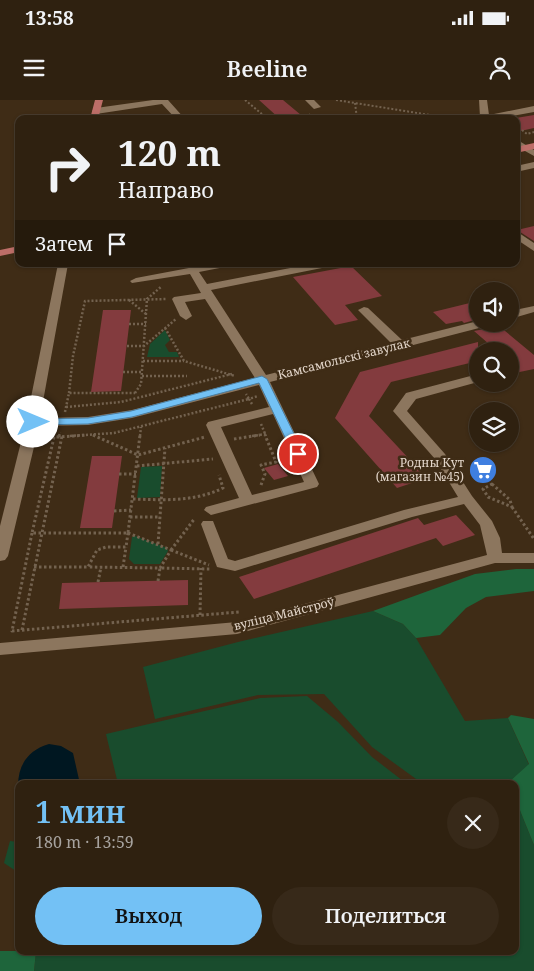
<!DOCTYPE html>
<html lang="ru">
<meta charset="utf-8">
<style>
:root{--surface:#2f2110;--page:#372919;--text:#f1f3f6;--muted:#a7a39f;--line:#4a3e30;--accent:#73c1f5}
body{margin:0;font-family:"Noto Serif",serif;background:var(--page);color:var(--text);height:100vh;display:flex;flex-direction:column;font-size:19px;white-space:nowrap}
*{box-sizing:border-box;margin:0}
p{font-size:16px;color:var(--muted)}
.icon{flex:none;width:28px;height:28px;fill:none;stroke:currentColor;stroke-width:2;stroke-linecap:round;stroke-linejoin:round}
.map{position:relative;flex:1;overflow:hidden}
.details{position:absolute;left:15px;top:680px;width:504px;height:175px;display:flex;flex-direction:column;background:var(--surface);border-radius:10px;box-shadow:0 1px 4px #0004,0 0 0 1px var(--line)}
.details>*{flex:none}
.banner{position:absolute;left:15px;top:15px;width:505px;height:152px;border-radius:10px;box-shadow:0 1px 4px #0004,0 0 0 1px var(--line);background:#2f2110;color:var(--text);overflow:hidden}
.controls{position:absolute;left:469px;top:182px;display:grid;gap:10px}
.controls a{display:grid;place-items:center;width:50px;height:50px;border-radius:50%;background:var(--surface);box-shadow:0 1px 4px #0004,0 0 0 1px var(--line);font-size:25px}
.pin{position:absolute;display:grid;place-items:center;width:42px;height:42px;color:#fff;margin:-21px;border:2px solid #fff;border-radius:50%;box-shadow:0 1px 5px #0007}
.me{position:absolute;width:55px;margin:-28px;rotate:90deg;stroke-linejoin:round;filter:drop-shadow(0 0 4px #0008)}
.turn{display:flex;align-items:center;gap:18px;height:105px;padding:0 20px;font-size:22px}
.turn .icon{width:65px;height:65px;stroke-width:2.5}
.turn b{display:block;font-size:35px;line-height:42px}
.then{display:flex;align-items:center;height:48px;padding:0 20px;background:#0003;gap:10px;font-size:19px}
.round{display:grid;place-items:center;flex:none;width:52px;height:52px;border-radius:26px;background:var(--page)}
.summary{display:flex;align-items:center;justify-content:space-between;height:85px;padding:0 20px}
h1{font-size:30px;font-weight:600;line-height:38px;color:var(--accent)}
.primary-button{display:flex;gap:10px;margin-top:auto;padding:10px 20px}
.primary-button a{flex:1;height:58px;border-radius:30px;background:var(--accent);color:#111;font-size:20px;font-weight:600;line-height:58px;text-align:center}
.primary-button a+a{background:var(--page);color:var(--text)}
.status{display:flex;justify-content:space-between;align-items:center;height:35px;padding:0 25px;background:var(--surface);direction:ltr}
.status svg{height:14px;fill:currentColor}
header{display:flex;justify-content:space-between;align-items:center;height:65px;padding:0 20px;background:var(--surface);font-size:22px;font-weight:600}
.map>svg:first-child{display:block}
</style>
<div class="status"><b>13:58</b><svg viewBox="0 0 49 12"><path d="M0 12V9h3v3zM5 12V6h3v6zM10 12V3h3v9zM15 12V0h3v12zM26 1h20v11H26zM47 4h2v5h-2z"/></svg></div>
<header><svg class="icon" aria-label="menu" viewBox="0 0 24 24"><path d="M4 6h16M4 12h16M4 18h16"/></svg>Beeline<svg class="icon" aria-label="person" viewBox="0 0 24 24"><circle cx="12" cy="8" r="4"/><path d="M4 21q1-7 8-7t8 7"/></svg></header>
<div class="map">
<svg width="534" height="871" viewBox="0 0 534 871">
<rect width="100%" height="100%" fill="#3f2c16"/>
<path fill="#194c2d" d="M 165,230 L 170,240 L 165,245 L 169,252 L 177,252 L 179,257 L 147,257 L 150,244 Z
M 162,366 L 160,397 L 137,398 L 141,367 Z
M 135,436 L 167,448 L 168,451 L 160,464 L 134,464 L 129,459 L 132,437 Z
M 373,511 L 403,524 L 416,538 L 465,621 L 508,618 L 529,665 L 509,682 L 423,684 L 372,647 L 324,594 L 258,595 L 155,619 L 143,567 L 238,542 Z
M 307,596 L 338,622 L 372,657 L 407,684 L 118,684 L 106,634 L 260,598 Z
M 515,698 L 534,745 L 534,871 L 34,871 L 36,851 L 515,851 Z
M 10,741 L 19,742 L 19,773 L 4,763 Z"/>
<path fill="#1e653b" d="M 516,469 L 534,469 L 534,491 L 486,497 L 466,508 L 440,535 L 416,538 L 403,524 L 373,511 L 475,474 Z
M 511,615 L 534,619 L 534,745 L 515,698 L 515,684 L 509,682 L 529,664 L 508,618 Z
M 0,851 L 36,851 L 34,871 L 0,871 Z"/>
<path fill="#001721" d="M 49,644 L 61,646 L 73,653 L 80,684 L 19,684 L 19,695 C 15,670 25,651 49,644 Z"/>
<path fill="#833b3e" d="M 259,0 L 283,0 L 301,15 L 280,19 Z
M 534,15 L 534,28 L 516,32 L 516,18 Z
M 534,126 L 534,141 L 517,130 Z
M 351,166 L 382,196 L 345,205 L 358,220 L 335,225 L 293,177 Z
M 478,201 L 478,219 L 464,223 L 462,221 L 446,224 L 433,212 Z
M 103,210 L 131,210 L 121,291 L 91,292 Z
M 499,226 L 534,255 L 534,269 L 510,274 L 510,251 L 497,251 L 474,231 Z
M 478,242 L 478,261 L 391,282 L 369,316 L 427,378 L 397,388 L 335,318 L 360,272 Z
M 92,356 L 122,356 L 112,428 L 80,428 Z
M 278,364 L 288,376 L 274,380 L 264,368 Z
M 456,415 L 475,435 L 443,446 L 436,438 L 254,499 L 239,477 L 418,418 L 424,425 Z
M 188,480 L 188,505 L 59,509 L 62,483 Z"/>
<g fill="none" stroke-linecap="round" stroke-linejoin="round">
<path stroke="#73624f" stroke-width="2" stroke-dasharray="2 2" stroke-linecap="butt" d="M 245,0 L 268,19
M 336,0 L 455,19
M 355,3 L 357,19
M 317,15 L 322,19
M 297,19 L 312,14
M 522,30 L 527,34 L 534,32"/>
<path stroke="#73624f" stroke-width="2.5" stroke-dasharray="2 2" stroke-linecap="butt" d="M 129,200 L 146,214
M 129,224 L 146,224
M 165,228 L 184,261 L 235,276
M 127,246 L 144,246 L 176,219
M 143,261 L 184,261
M 123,272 L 142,272
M 142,276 L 187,276
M 69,293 L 73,256 L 85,201 L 167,199
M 135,293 L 141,284 L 147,199 L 162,186
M 252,304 L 249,299 L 258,296
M 66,307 L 121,302 L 232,274
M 65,312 L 69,293 L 135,293
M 261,324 L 266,336
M 93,335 L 96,336
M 59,336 L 60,332
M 70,336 L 114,333 L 249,299 L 246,294
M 140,336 L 141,327
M 252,336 L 266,334"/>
<path stroke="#73624f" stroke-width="3" stroke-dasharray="2.5 2.5" stroke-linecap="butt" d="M 59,335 L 59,337 L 87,335
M 93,335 L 138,355 L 205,337
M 59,337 L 54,337 L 32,433 L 128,433 L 140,335
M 234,339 L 260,335
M 137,366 L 213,359
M 119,374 L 136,374
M 492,384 L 510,400 L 512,407 L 488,397 L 483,389 Z
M 261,385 L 265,374 L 261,365 L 276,362 L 265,335
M 133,399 C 164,400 194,402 223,388 L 219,375
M 512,407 L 534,439
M 114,411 L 131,410
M 130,417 L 160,417
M 32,433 L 12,531 L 239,512
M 128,433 L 171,450 L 160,468 L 88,467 L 97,450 L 106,447 L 126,447 Z
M 158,444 L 165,348
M 171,450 L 209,465
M 171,450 L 195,418
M 34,467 L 88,467
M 123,467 L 126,447
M 158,481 L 160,468 L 210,469
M 98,482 L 101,467
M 200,515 L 201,468
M 22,530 L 62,336"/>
<path fill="#8c765e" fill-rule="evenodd" d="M 153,0 L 168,0 L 185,19 L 176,19 L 162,4 L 96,14 L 92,11 L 96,8 Z
M 305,0 L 314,0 L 321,7 L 314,9 Z
M 479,0 L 487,0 L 489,15 L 534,6 L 534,12 L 496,19 L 477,19 L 480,17 Z
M 516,39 L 534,50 L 534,56 L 516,46 Z
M 534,62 L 534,68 L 516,72 L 516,66 Z
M 516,131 L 534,143 L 534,151 L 516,139 Z
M 58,164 L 68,164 L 40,318 L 88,317 L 132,310 L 255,278 L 205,199 L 185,202 L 192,216 L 186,220 L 180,216 L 172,199 L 174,197 L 201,193 L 190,174 L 132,183 L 130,181 L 136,178 L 210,164 L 231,164 L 230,166 L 199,172 L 207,184 L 311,164 L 332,164 L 327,167 L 211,190 L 266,275 L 391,243 L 358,210 L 364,207 L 368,208 L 402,240 L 478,221 L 478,224 L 485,224 L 483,227 L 270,282 L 319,384 L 317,387 L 211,415 L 204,410 L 206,407 L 239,398 L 206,325 L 208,322 L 269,307 L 259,285 L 132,318 L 88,325 L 39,326 L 8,456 L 5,460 L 0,461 L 0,426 L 26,322 ZM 273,314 L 304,382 L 252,395 L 221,327 Z
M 534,206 L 534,212 L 510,219 L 510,211 Z
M 478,274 L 478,282 L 416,299 L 407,311 L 445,354 L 472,396 L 492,421 L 500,438 L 502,453 L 534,453 L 534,463 L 495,463 L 237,534 L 0,555 L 0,543 L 237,522 L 487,455 L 480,425 L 464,404 L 412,417 L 235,471 L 217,467 L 201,424 L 203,421 L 213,421 L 228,459 L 235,461 L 404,410 L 458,397 L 435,359 L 393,311 L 406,293 Z"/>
<path fill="#bd6e68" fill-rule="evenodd" d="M 95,0 L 103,0 L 98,19 L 90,19 Z
M 534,43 L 534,49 L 516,53 L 516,47 Z
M 19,146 L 19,152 L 0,156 L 0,150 Z"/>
</g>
<path fill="#73c1f5" stroke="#4b7d9f" d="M 262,276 L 267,279 L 304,354 L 302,356 L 298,357 L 293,354 L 259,283 L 132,317 L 88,324 L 33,325 L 28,322 L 33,319 L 88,318 L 131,311 Z"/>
<defs>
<symbol id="supermarket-disc" viewBox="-11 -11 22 22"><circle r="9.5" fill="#3f7fe0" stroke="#3f2c16"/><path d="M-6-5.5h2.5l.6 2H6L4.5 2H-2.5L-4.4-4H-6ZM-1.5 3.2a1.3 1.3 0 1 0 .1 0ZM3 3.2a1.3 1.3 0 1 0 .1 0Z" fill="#fff"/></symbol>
</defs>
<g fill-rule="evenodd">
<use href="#supermarket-disc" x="467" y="354" width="32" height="32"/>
</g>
<g text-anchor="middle" stroke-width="5" stroke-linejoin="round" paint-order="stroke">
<g font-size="12" fill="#e3d6ca" stroke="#3f2c16">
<text transform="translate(344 259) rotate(-14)" y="4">Камсамольскі завулак</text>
<text transform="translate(284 514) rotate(-14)" y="4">вуліца Майстроў</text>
</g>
<g font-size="12" fill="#e3d6ca" stroke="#3f2c16" text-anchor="end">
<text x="464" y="367">Родны Кут<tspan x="464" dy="14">(магазин №45)</tspan></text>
</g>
</g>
</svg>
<div class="controls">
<a><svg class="icon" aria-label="sound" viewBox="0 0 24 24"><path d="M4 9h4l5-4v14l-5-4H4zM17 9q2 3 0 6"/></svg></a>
<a><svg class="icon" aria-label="search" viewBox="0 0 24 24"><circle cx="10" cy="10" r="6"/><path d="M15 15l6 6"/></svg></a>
<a><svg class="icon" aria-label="layers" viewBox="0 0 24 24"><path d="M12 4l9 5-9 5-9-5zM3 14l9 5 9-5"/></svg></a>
</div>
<div class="pin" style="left:298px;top:354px;background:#d93025"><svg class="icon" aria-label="arrive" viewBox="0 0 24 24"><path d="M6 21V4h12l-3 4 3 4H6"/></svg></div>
<svg class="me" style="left:33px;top:322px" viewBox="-20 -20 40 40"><circle r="19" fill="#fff"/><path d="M0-13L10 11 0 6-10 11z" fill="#73c1f5"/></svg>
<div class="banner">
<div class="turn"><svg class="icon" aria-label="right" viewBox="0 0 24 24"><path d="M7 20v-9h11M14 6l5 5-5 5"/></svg><div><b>120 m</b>Направо</div></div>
<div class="then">Затем<svg class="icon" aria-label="arrive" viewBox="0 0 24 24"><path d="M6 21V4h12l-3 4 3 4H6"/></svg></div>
</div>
<section class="details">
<div class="summary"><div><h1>1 мин</h1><p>180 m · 13:59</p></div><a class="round"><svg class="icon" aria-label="close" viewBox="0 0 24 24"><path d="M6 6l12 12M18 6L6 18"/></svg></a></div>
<div class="primary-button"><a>Выход</a><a>Поделиться</a></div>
</section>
</div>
